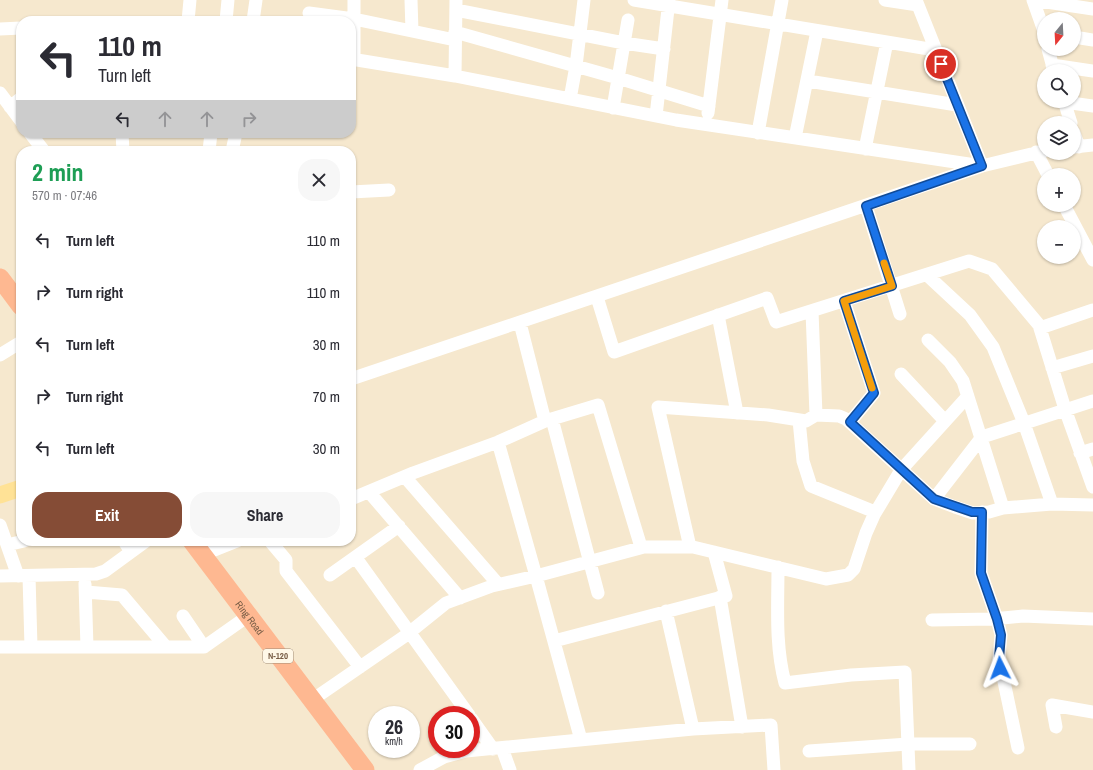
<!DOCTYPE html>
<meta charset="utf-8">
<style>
:root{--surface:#fff;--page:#f7f7f7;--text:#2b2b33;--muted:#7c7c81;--accent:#854c36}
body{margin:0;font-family:"Archivo Narrow",sans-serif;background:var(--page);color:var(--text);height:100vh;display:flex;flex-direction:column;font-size:15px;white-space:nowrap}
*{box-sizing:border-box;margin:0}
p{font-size:13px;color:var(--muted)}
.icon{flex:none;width:22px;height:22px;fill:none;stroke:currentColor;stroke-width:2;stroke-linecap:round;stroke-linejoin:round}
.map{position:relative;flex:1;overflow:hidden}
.side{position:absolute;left:16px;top:146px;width:340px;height:400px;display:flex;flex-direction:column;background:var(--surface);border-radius:16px;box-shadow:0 1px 3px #0004}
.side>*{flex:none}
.top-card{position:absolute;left:16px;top:16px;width:340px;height:122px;border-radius:16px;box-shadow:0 1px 3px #0004;background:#fff;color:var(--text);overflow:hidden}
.needle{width:26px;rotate:198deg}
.buttons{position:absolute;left:1037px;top:12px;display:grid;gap:8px}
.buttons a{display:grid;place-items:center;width:44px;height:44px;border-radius:50%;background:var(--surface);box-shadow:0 1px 3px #0004;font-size:20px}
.speed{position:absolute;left:368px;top:706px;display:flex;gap:8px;font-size:20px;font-weight:700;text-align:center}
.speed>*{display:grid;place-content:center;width:52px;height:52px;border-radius:50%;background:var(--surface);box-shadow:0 1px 3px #0004;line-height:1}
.speed small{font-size:10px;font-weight:400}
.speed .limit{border:6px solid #d22;background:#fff;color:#111}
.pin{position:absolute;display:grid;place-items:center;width:34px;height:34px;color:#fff;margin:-17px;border:2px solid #fff;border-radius:50%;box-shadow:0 1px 4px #0007}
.me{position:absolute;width:44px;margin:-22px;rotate:357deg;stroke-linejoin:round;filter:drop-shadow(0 0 3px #0008)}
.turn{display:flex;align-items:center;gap:14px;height:84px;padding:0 16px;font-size:18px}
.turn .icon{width:52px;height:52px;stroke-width:2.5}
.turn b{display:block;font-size:28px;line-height:34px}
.lanes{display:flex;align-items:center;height:38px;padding:0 16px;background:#0003;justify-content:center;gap:20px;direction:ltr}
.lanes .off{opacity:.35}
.round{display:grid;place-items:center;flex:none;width:42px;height:42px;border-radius:16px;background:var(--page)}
.head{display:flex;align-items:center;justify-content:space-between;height:68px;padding:0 16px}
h1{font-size:24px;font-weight:800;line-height:30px;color:#1e9e55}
.action{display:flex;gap:8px;margin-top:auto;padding:8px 16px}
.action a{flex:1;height:46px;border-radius:16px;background:var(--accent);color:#fff;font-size:16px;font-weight:800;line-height:46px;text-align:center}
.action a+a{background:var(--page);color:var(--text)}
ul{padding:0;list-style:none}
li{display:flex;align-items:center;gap:12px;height:52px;padding:0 16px}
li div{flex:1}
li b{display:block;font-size:15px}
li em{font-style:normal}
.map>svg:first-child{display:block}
</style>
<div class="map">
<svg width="1093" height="770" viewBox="0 0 1093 770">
<rect width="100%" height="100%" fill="#fef5e0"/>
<path fill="#f6e8ce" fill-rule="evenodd" d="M 0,0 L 1093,0 L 1093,770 L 0,770 ZM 1044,19 L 1074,19 L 1074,49 L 1044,49 ZM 21,21 L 351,21 L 351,133 L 21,133 ZM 1044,71 L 1074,71 L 1074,101 L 1044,101 ZM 1044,123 L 1074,123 L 1074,153 L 1044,153 ZM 21,151 L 351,151 L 351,541 L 21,541 ZM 1044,175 L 1074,175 L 1074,205 L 1044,205 ZM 1044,227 L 1074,227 L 1074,257 L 1044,257 ZM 377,715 L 411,715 L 411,749 L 377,749 ZM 437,715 L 471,715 L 471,749 L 437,749 Z"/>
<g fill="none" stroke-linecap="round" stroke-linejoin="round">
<path stroke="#fff" stroke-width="13" d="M 411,0 L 412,31
M 634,0 L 935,50
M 885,0 L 918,5
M 1033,0 L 1093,9
M 1033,0 L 1044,31
M 456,10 L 624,43 L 664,49
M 309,13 L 354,19 L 455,40
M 188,21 L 190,0
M 226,21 L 228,0
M 253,21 L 256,0
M 0,29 L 21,28
M 455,32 L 618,78 L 709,106
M 1074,37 L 1093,40
M 1048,49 L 1054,71
M 351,59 L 455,76 L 676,120 L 982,166 L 916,0
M 354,59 L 354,0
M 1052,65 L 1093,71
M 455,76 L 456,0
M 808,81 L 957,105
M 0,93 L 21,121
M 570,99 L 576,66 L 584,0
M 1064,101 L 1071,123
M 1064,102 L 1093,106
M 10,107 L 21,98
M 613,108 L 628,20
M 708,113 L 722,0
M 656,116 L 669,0
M 30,133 L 44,151
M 122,133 L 123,151
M 758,133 L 782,0
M 1074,133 L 1079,147
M 795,138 L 817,31
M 1074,147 L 1093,145
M 865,149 L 887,42
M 209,151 L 211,133
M 232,151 L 236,133
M 1036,152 L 1048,175
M 351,192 L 389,190
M 1064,205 L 1093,260
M 866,206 L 900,314
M 927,275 L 970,315 L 993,347 L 1024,423 L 1052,504
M 597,297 L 614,352 L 767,298 L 776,322 L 969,261 L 992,269 L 1039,325 L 1065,409 L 1093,487
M 844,301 L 874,393 L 850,422
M 812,311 L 816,415
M 718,315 L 737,413
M 520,323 L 545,421
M 1040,328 L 1093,310
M 928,340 L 950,362 L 963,381 L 1003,508
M 0,355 L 21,342
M 1052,368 L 1093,356
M 901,374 L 945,421
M 351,379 L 982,166 L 1044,151
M 552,419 L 598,593
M 799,420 L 803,461 L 811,486 L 875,512
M 1080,453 L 1093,449
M 405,477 L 498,584
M 369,492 L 460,598
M 351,499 L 413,473 L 498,442 L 545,421 L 598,405 L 641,547
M 934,499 L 982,437 L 1093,401
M 982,512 L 981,573 L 997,619 L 1001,635 L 999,658 L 1018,748
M 0,525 L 18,576
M 124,541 L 131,552
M 270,541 L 286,560 L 286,571 L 360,667
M 7,545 L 24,541
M 690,547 L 658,407 L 768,415 L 806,421 L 816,415 L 839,416 L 846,419 L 934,499 L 955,507 L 973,513 L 989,512 L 1003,508 L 1052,504 L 1093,505
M 202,555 L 237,541
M 356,558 L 469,715
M 778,567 C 778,606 775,646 785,683 L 851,675 L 905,672 L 909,770
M 330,575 L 399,526
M 0,576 L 96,574 L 105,571 L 146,541
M 29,576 L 31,647
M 85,584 L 87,647
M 86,592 L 122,595 L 166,647
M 720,597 L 742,727
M 666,611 L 693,729
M 183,616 L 204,647
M 932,620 L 993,619 L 1023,616 L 1093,619
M 554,641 L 726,596 L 714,552
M 0,647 L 204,647 L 248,616
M 312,700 L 405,636 L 446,603 L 492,586 L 536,576 L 498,442
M 471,718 L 493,749
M 1056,727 L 1052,705 L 1093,712
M 581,740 L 536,576 L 644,547 L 693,547 L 826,579 L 848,575 L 854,569 L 866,533 L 874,515 L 901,470 L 968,396
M 502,748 L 510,770
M 809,751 L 908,744 L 970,744
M 420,770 L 444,757 L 466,751 L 693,729 L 771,725 L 774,770"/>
<path stroke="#ffe296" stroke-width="17" d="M 0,495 L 21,488"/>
<g stroke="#feb891" stroke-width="19">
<path d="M 0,278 L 21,306"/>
<path id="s1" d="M 192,541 L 365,770"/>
</g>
</g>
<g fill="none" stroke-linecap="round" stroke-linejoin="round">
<defs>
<path id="route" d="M 941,64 L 982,166 L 866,206 L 892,286 L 844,301 L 874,393 L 850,422 L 934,499 L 972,512 L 982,512 L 981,573 L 997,619 L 1001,635 L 999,658 L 1000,668"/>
</defs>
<use href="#route" stroke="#114b97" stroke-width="10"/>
<use href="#route" stroke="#1a73e8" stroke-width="7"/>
<path stroke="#f59e0b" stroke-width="7" d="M 872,388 L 844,301 L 892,286 L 884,263"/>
</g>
<g text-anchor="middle" stroke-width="4" stroke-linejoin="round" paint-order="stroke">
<rect fill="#fff8e8" stroke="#a08b76" stroke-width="1" x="263" y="649" width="30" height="14" rx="3"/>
<g font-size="9" font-weight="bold" fill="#775c45">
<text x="278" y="659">N-120</text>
</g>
<g font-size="10" fill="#775c45" stroke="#fff8e8">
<text dy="4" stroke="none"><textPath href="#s1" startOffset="96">Ring Road</textPath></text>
</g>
</g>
</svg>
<div class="buttons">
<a><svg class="needle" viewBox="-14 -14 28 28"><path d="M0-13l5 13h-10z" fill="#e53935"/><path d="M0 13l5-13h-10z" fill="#7c7c81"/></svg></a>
<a><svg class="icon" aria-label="search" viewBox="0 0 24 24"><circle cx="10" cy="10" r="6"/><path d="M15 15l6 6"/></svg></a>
<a><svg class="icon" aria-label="layers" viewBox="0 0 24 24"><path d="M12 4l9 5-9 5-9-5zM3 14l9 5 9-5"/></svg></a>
<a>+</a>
<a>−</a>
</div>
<div class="speed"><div>26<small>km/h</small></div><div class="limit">30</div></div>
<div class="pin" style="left:941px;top:64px;background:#d93025"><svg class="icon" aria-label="arrive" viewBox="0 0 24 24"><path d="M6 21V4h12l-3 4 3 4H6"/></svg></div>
<svg class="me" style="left:1000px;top:668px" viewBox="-20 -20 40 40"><path d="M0-17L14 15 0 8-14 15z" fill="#1a73e8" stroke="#fff" stroke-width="4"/></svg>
<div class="top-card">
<div class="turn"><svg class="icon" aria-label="left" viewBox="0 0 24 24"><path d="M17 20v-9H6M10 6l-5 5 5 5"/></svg><div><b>110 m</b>Turn left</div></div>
<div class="lanes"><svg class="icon" aria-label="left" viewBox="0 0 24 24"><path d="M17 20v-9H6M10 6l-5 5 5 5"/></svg><svg class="icon off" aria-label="ahead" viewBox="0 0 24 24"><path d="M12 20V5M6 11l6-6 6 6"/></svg><svg class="icon off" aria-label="ahead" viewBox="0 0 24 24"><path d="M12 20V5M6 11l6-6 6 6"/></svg><svg class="icon off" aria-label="right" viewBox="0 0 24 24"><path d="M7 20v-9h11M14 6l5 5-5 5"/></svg></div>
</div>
<section class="side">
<div class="head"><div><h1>2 min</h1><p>570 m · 07:46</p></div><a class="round"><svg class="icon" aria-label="close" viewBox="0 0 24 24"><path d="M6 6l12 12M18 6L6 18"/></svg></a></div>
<ul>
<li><svg class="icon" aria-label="left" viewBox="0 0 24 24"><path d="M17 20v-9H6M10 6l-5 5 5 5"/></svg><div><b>Turn left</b></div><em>110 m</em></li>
<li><svg class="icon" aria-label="right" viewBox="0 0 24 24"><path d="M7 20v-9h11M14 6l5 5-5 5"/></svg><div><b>Turn right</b></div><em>110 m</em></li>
<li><svg class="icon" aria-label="left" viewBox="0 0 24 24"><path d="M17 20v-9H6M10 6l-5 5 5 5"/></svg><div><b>Turn left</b></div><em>30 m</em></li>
<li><svg class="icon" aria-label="right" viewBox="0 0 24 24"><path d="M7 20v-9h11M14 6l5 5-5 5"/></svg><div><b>Turn right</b></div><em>70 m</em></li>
<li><svg class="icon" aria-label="left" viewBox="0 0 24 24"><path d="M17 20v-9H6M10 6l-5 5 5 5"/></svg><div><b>Turn left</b></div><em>30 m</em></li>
</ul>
<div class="action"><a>Exit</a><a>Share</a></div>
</section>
</div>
